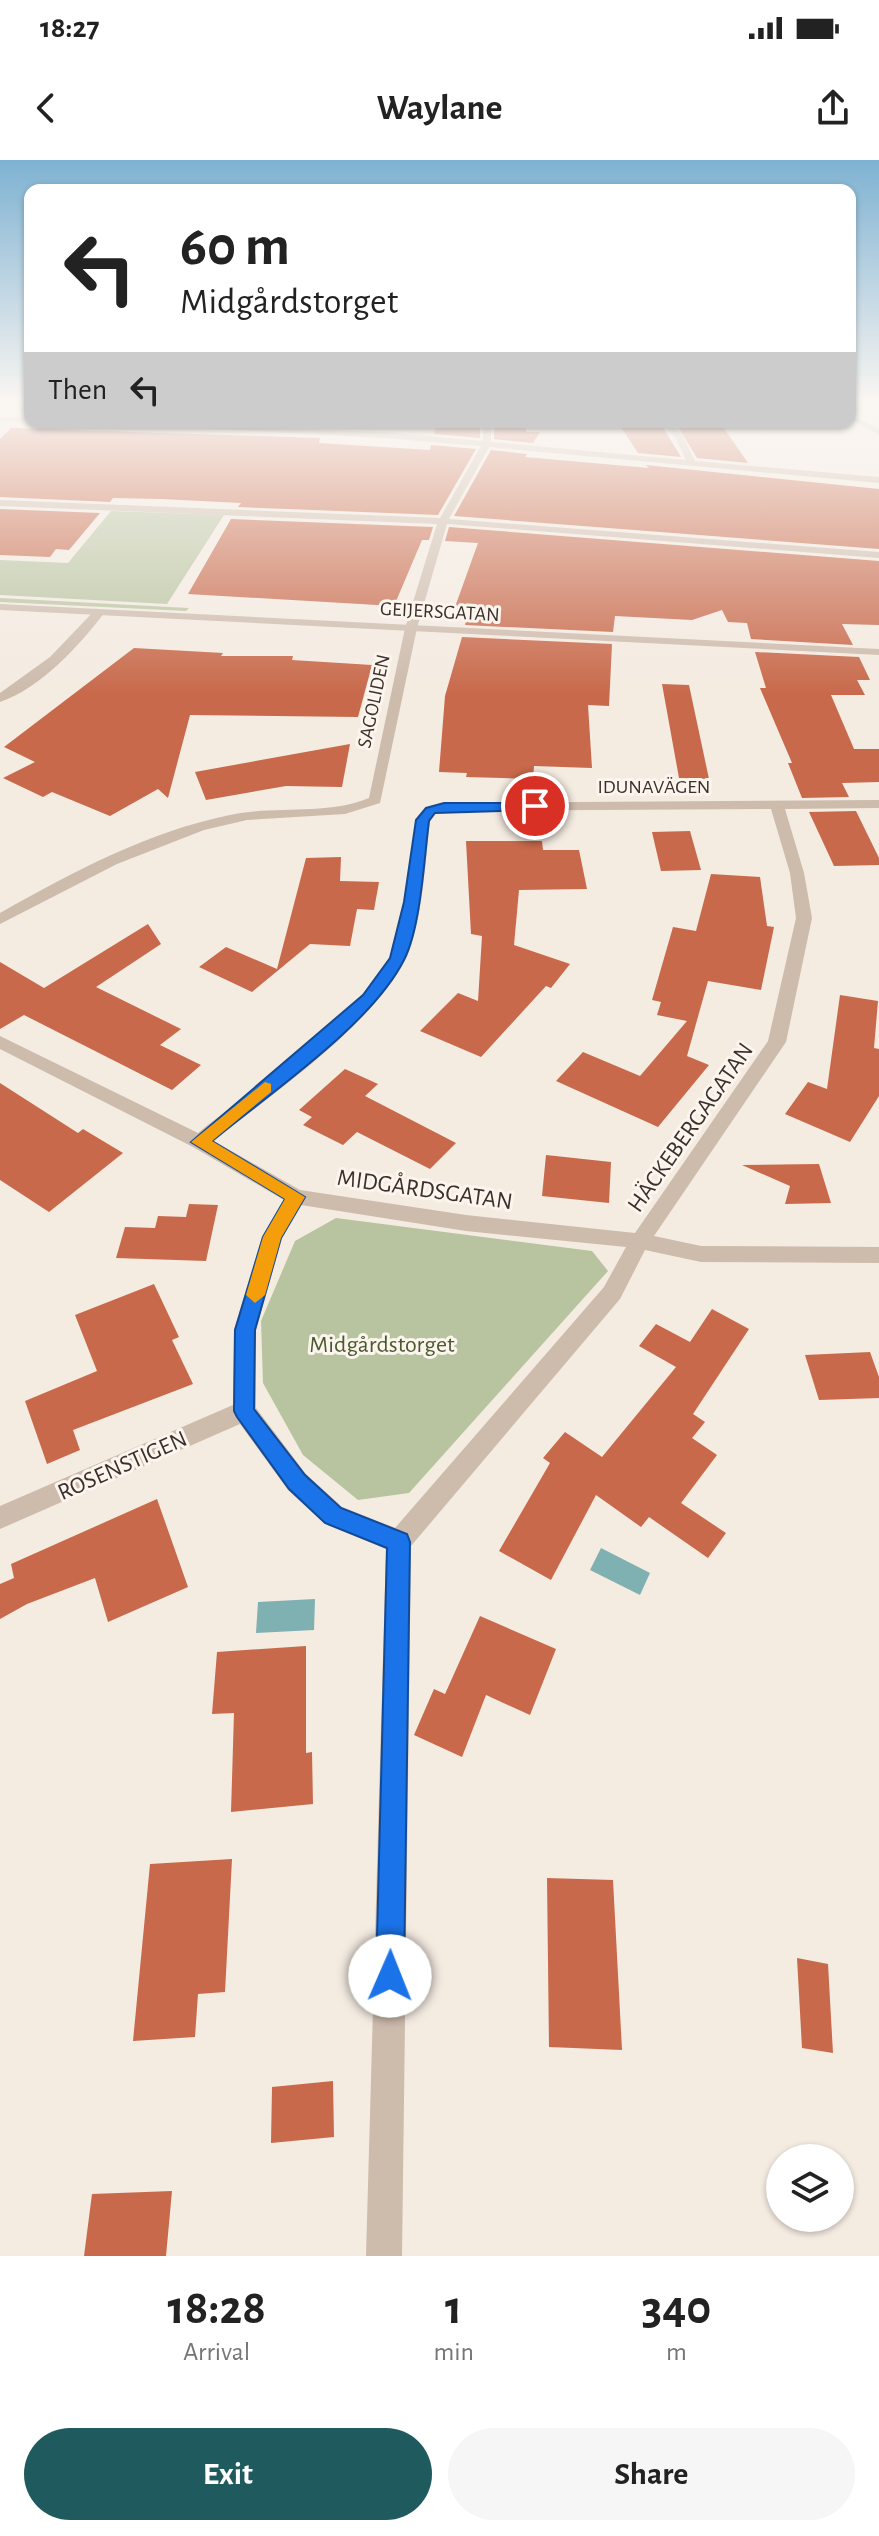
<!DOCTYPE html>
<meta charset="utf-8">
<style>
:root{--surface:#fff;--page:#f6f6f6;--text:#222;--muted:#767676;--accent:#1f5a5e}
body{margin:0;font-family:"Alegreya Sans",sans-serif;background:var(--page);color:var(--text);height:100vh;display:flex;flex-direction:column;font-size:30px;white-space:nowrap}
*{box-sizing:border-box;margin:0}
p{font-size:26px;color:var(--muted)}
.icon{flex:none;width:44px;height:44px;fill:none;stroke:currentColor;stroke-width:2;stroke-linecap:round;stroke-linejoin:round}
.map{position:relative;height:2096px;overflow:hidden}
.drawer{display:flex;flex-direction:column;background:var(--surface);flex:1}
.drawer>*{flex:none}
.top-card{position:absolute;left:24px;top:24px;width:832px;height:244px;border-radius:16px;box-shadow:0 2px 6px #0004;background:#fff;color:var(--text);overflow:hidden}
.buttons{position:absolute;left:766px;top:1984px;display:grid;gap:16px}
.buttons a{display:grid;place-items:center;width:88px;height:88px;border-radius:50%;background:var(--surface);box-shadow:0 2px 6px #0004;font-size:40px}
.pin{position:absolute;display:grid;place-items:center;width:68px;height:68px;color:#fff;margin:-34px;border:4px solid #fff;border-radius:50%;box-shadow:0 2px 8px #0007}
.me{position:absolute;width:88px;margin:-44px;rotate:1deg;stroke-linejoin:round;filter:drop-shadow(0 0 6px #0008)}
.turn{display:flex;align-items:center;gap:28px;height:168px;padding:0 24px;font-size:36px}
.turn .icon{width:104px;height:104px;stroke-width:2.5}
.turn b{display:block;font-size:56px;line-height:68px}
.then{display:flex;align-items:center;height:76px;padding:0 24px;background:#0003;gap:16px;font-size:30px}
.eta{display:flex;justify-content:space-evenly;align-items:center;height:136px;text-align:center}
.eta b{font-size:48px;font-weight:700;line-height:56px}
.action{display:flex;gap:16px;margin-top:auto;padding:16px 24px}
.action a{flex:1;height:92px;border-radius:48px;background:var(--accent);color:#fff;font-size:32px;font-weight:700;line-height:92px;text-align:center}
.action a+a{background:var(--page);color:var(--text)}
.status{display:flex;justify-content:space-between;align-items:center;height:56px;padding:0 40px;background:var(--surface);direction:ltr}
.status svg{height:22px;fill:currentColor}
header{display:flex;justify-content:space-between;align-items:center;height:104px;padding:0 24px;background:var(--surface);font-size:36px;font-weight:700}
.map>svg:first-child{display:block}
</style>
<div class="status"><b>18:27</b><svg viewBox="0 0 49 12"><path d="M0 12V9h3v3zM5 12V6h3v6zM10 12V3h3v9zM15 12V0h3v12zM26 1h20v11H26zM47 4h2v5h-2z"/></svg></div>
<header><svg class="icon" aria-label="back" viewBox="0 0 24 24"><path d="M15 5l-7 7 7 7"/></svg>Waylane<svg class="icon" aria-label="share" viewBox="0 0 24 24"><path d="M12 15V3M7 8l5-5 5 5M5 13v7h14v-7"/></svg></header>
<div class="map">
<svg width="879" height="2096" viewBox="0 0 879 2096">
<rect width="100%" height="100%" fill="#f4ebe1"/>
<path fill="#b8c4a0" d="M 111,351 L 224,355 L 167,444 L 0,435 L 0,400 L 68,403 Z
M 0,438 L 189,448 L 186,451 L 0,442 Z
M 336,1058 L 592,1091 L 608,1111 L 409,1333 L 358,1340 L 303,1295 L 263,1223 L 261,1161 L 295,1081 Z"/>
<path fill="#7fb0b2" d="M 601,1388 L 650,1413 L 640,1435 L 590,1410 Z
M 315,1439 L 314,1470 L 256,1473 L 258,1442 Z"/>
<path fill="#c8694b" d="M 456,264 L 480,264 L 480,278 L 434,274 L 436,266 Z
M 494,264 L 526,265 L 526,272 L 540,272 L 533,283 L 494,279 Z
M 721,264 L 748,303 L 697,298 L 677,265 Z
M 662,266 L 681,297 L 638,293 L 621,267 Z
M 11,268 L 320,278 L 319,283 L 430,290 L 431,285 L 476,289 L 438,355 L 238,347 L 241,343 L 161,339 L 113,338 L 110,342 L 0,337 L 0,279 Z
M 491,290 L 527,294 L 525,297 L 649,308 L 646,305 L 879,329 L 879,389 L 454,356 Z
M 0,349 L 100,353 L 69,390 L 56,389 L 50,397 L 0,395 Z
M 231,359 L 433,367 L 429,380 L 422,380 L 394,446 L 188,434 Z
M 449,367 L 879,401 L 879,465 L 842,464 L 853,485 L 751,479 L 747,463 L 728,462 L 722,450 L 692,460 L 615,456 L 613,472 L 465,465 L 470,447 L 455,447 L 478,383 L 445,381 Z
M 462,477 L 612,484 L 609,546 L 588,545 L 592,608 L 534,606 L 533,619 L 466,617 L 467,613 L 439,612 L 445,536 Z
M 134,488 L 223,493 L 221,496 L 293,496 L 292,500 L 372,505 L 358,557 L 190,555 L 168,638 L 158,629 L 110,656 L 52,632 L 43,637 L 3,618 L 35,602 L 4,587 Z
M 755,492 L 859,497 L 870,520 L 857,520 L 865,535 L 831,535 L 854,589 L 879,589 L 879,622 L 842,623 L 849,637 L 802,638 L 788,603 L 792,603 L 760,528 L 766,528 Z
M 662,524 L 689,525 L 709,619 L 679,618 Z
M 350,584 L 342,627 L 286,626 L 206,640 L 195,612 Z
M 856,651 L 879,698 L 879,705 L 834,706 L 809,652 Z
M 690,671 L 701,710 L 661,711 L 652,672 Z
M 466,681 L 542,681 L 543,690 L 579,690 L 587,729 L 519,730 L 514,785 L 570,804 L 551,828 L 546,826 L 481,897 L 420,871 L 458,833 L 478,841 L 482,776 L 471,774 Z
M 341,697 L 340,721 L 379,722 L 374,750 L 357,749 L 350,786 L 310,784 L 252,832 L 199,807 L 226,787 L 277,809 L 306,698 Z
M 711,714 L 760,717 L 767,766 L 774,767 L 761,830 L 708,821 L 687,896 L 709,905 L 658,967 L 556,921 L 583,892 L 640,916 L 687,861 L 657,855 L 661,842 L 652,840 L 673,767 L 696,771 Z
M 148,764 L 161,784 L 96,827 L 181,869 L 160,885 L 201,905 L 172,930 L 24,855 L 0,869 L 0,802 L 44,828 Z
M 840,835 L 878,841 L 874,888 L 879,889 L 879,936 L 850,982 L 785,954 L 808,922 L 827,929 Z
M 345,909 L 378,924 L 365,936 L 456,983 L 430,1009 L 357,972 L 343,985 L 303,965 L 312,957 L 299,950 Z
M 0,923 L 78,973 L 83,969 L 123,993 L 49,1052 L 0,1020 Z
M 546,995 L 611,1002 L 609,1043 L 542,1036 Z
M 819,1004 L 831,1043 L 785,1044 L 790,1026 L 742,1005 Z
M 189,1044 L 218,1045 L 206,1101 L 116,1098 L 125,1067 L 155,1068 L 158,1056 L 186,1057 Z
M 154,1124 L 179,1177 L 172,1180 L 193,1224 L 73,1270 L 80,1290 L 47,1304 L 25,1241 L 97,1211 L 75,1155 Z
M 712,1149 L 749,1169 L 693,1254 L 705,1262 L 692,1278 L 717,1295 L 681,1343 L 726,1373 L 708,1398 L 649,1357 L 641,1367 L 596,1335 L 551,1420 L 499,1391 L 550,1303 L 543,1298 L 565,1272 L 602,1297 L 676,1207 L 639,1186 L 656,1164 L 690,1182 Z
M 870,1192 L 879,1217 L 879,1238 L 819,1240 L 805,1195 Z
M 157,1339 L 188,1427 L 108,1462 L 95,1418 L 27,1444 L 0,1459 L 0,1424 L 14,1418 L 11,1404 Z
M 480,1456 L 556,1489 L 530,1555 L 486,1535 L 462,1597 L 414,1575 L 434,1529 L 445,1534 Z
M 306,1486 L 306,1593 L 312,1592 L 313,1644 L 231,1652 L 234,1553 L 212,1554 L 217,1492 Z
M 232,1699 L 225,1832 L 198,1834 L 195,1877 L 133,1881 L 150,1704 Z
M 547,1718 L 613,1720 L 622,1890 L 549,1887 Z
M 797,1798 L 828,1804 L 833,1893 L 802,1888 Z
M 333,1921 L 334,1977 L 271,1983 L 272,1927 Z
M 172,2031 L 166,2096 L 84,2096 L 92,2034 Z"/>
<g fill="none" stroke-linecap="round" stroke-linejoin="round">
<path fill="#cdbbac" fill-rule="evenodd" d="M 850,254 L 879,269 L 879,275 L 850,259 Z
M 0,257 L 30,258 L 32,262 L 0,261 Z
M 88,262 L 383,272 L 483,281 L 483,262 L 491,262 L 491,282 L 686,300 L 676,279 L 663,262 L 671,262 L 684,278 L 695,301 L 879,317 L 879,323 L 489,287 L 449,359 L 879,392 L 879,398 L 447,364 L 417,468 L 380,643 L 345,654 L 247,660 L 204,670 L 117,704 L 0,764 L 0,753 C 73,712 147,672 230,655 C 275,645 325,656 369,638 L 405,468 L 437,364 L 0,346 L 0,340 L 440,358 L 481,286 L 383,278 Z
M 95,450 L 105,452 C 79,486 41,528 0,542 L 0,533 L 50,497 Z
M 879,640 L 879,648 L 785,649 L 804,713 L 812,758 L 786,882 L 654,1076 L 701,1086 L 879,1087 L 879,1103 L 701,1102 L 645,1090 L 620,1139 L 411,1386 L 402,2096 L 366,2096 L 386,1389 L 324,1363 L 288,1330 L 240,1264 L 0,1369 L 0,1346 L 233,1245 L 234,1170 L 262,1077 L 284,1040 L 193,987 L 0,889 L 0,876 L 198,973 C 255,927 356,863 389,799 C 410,758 409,705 416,660 L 425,648 L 444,643 ZM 771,649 L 790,713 L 796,758 L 768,881 L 635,1073 L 466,1055 L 300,1030 L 214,981 C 273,932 383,860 409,788 C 424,748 425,702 430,660 L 435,654 L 445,651 ZM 301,1045 L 466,1071 L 626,1087 L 604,1127 L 395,1368 L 342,1347 L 306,1314 L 256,1248 L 256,1170 L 282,1078 Z"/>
<path fill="#cdbbac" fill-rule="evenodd" d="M 0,444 L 879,489 L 879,495 L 0,450 Z"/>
</g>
<linearGradient id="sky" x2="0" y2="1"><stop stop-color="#7eb2d2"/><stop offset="0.45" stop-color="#faf6f2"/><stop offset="1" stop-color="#faf6f2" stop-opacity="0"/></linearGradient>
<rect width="879" height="534" fill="url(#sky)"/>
<path fill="#1a73e8" stroke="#114b97" stroke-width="2" d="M 444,643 L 535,643 L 541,646 L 535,650 L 435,653 L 429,661 C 424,699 421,767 404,800 C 371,865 270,933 212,981 L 305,1037 L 281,1078 L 255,1170 L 254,1249 L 305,1315 L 341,1348 L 407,1374 L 410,1382 L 404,1816 L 400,1827 L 390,1831 L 380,1827 L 376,1816 L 387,1388 L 325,1363 L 289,1329 L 237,1257 L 234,1251 L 235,1170 L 263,1077 L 285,1039 L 191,982 L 363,835 L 390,798 L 404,742 L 416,660 L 426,648 Z"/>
<path fill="#f59e0b" d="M 265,922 L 271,924 L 271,932 L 212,981 L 305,1037 L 281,1078 L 265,1135 L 255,1143 L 246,1135 L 263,1077 L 285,1039 L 191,982 Z"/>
<g text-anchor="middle" stroke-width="6" stroke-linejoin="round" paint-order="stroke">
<g font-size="20" fill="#3b302b" stroke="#fbf5ee">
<text transform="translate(440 451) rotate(3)" y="7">GEIJERSGATAN</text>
<text transform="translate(373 541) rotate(-78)" y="7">SAGOLIDEN</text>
<text x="654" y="633">IDUNAVÄGEN</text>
</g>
<g font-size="24" fill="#3b302b" stroke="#fbf5ee">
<text transform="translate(690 967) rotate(-55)" y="8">HÄCKEBERGAGATAN</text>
<text transform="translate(425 1029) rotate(8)" y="8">MIDGÅRDSGATAN</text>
<text transform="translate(122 1305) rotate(-24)" y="8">ROSENSTIGEN</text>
</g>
<g font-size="24" fill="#4a5a2e" stroke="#fbf5ee">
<text x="382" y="1192">Midgårdstorget</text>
</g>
</g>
</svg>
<div class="buttons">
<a><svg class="icon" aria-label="layers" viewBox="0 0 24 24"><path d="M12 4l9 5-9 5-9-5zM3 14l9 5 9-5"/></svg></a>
</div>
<div class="pin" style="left:535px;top:646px;background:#d93025"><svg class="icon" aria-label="arrive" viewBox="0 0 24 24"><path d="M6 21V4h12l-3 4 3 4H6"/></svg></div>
<svg class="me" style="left:390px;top:1816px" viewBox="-20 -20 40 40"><circle r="19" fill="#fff"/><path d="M0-13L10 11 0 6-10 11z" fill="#1a73e8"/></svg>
<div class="top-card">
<div class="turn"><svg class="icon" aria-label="left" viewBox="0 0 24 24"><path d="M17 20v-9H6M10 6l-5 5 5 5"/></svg><div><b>60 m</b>Midgårdstorget</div></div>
<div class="then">Then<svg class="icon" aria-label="left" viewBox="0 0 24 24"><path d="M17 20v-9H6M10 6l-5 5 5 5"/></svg></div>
</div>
</div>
<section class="drawer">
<div class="eta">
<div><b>18:28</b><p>Arrival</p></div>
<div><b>1</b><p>min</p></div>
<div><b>340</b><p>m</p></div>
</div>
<div class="action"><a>Exit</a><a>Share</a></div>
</section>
